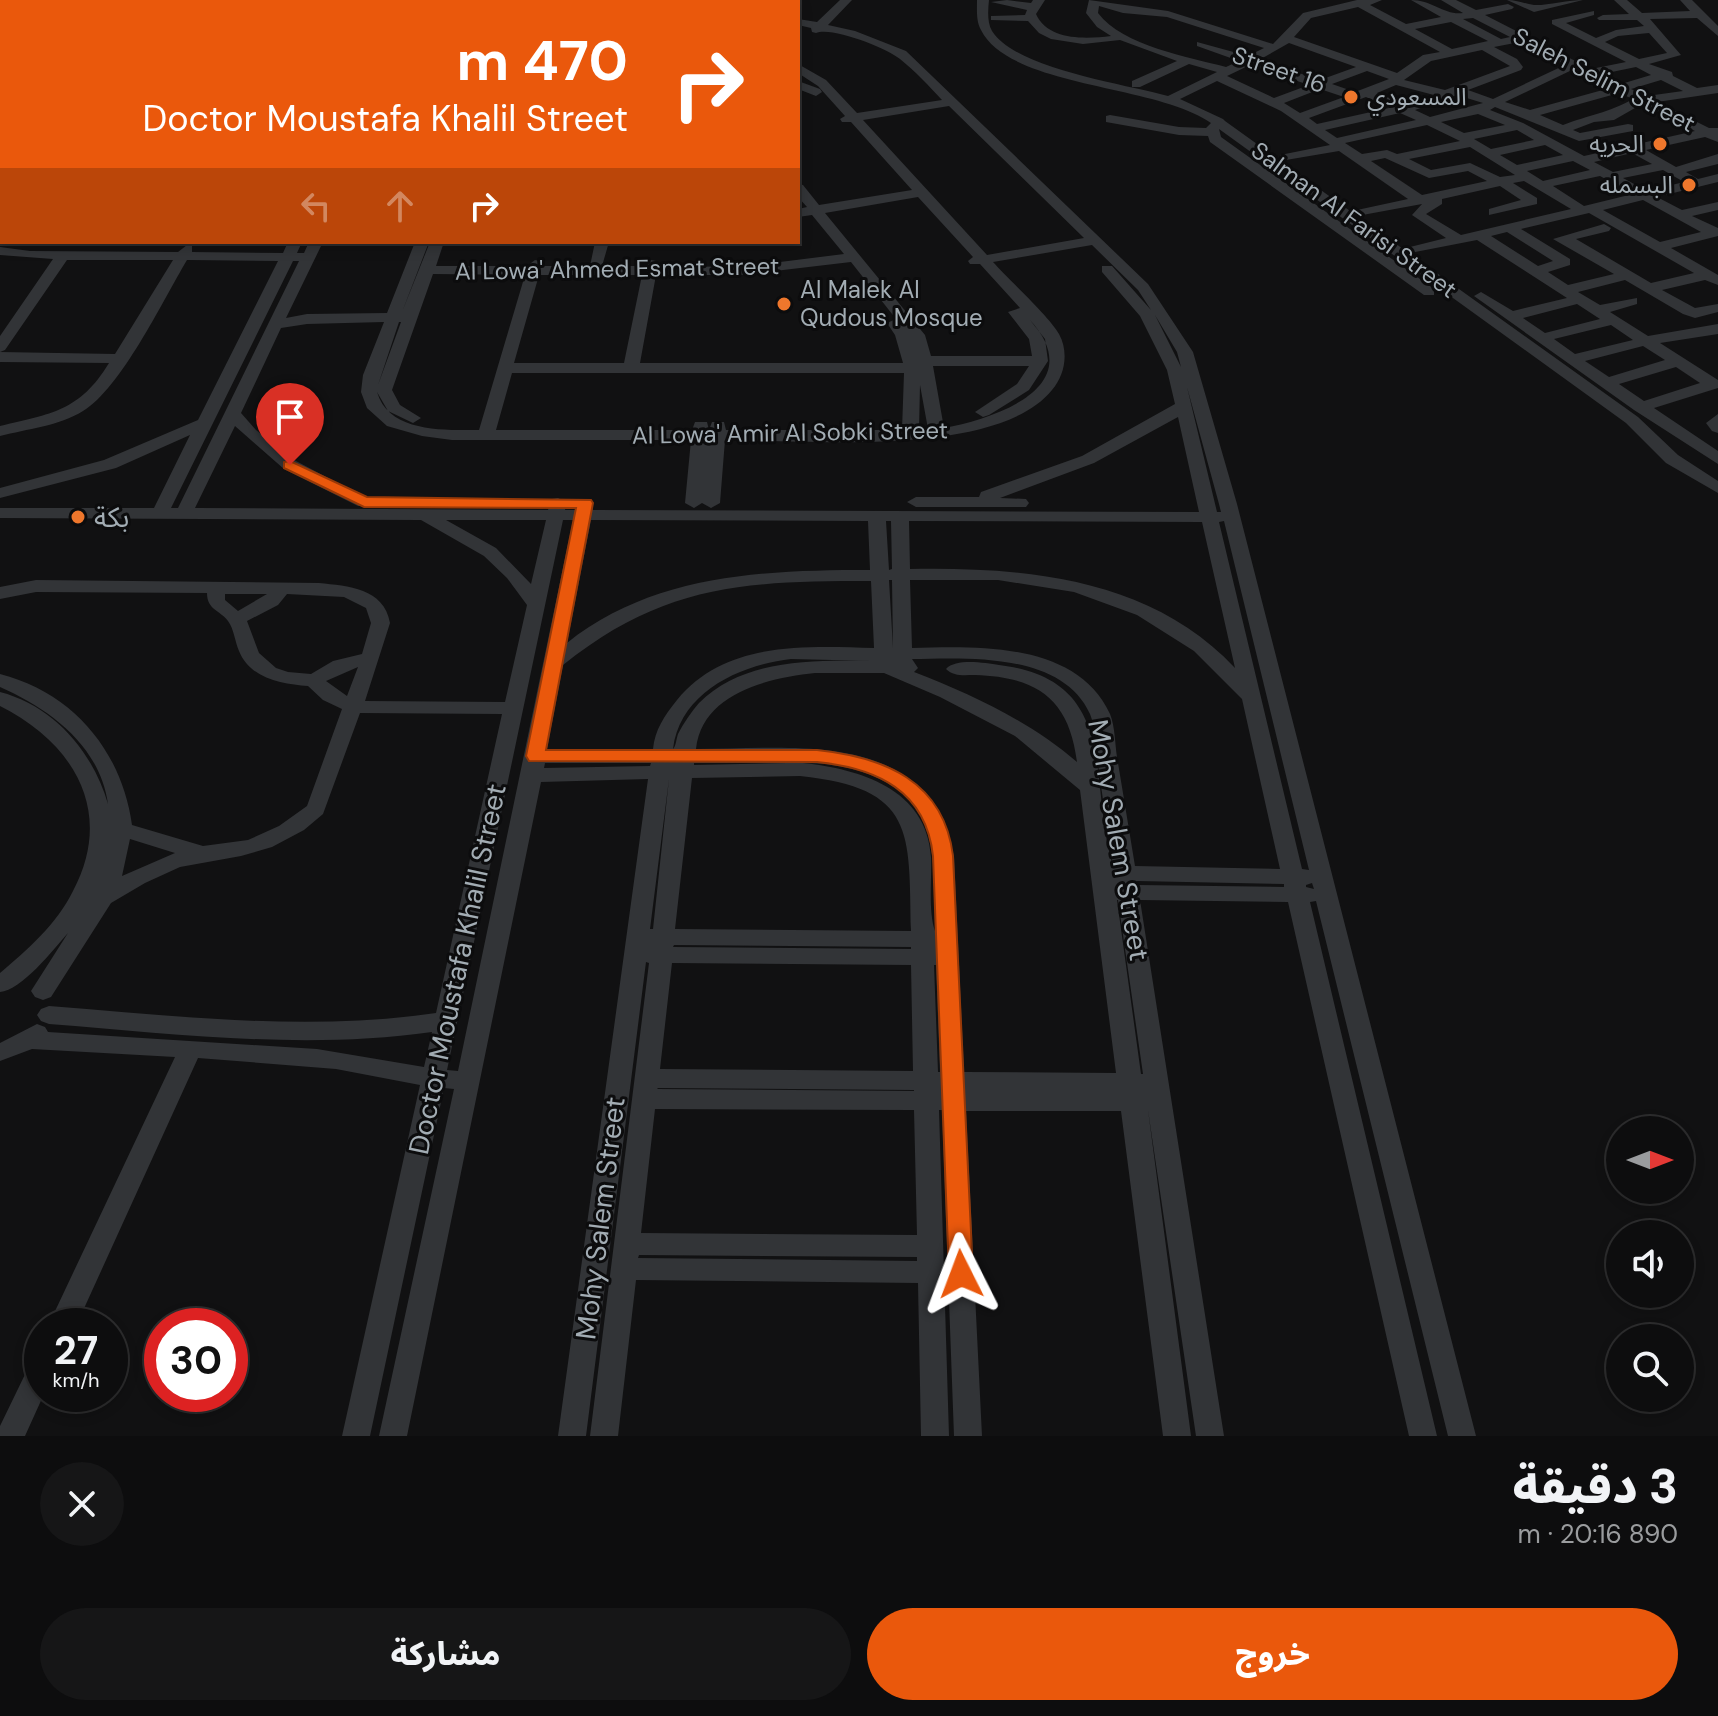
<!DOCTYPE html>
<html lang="ar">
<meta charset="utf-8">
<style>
:root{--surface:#0d0d0e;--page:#161617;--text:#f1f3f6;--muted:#9a9c9e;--line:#2d2d2e;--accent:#ea580c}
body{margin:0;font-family:"DM Sans","Noto Sans Arabic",sans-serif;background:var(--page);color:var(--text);direction:rtl;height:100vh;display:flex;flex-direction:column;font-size:30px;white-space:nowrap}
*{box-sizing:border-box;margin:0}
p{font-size:26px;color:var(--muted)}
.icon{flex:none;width:44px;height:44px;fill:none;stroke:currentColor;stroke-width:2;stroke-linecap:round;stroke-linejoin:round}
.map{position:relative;height:1436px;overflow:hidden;direction:ltr}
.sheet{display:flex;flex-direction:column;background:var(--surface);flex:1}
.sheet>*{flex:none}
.top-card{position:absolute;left:0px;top:0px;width:800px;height:244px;box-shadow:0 4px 12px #0003,0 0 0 2px var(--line);direction:rtl;background:#ea580c;color:#fff;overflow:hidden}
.needle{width:52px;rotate:90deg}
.buttons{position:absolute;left:1606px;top:1116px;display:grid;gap:16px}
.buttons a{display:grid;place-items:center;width:88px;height:88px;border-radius:50%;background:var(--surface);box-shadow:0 4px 12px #0003,0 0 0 2px var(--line);font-size:40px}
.speed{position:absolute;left:24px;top:1308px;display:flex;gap:16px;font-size:40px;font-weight:700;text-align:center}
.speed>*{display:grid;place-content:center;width:104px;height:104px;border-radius:50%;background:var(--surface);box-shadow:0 4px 12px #0003,0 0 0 2px var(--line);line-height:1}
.speed small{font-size:20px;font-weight:400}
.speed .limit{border:12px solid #d22;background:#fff;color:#111}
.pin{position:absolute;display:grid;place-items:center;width:68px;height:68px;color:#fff;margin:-82px -34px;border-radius:50% 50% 50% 0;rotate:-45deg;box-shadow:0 0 8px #0007}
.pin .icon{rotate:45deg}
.me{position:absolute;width:88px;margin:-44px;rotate:357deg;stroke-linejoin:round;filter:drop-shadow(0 0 6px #0008)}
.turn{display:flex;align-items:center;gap:28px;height:168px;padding:0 40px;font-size:36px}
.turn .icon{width:104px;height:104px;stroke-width:2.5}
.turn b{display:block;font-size:56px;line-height:68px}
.lanes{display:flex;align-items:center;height:76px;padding:0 40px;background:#0003;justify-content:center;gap:40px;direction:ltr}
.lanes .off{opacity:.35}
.round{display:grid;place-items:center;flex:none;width:84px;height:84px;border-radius:42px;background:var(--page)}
.head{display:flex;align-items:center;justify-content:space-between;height:136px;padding:0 40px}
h1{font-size:48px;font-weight:800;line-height:60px}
.button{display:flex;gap:16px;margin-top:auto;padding:16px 40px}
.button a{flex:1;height:92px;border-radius:48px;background:var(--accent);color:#fff;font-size:32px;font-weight:800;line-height:92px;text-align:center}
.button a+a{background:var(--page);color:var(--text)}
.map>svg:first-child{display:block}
</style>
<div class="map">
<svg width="1718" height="1436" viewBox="0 0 1718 1436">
<rect width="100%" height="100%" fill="#111112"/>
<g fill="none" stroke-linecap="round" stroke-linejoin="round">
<path fill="#323437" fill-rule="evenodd" d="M 43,0 L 60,0 L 41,2 Z
M 77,0 L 94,0 L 75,2 Z
M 99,0 L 116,0 L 97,2 Z
M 493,0 L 505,0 L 491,2 Z
M 840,0 L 852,0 L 828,25 L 855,31 L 906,51 L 1148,284 L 1193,352 L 1237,504 L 1476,1436 L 1448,1436 L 1316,901 L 1310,902 L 1437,1436 L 1409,1436 L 1288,902 L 1140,900 L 1224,1436 L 1196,1436 L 1148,1110 L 1191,1436 L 1163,1436 L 1121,1111 L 966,1111 L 982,1436 L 954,1436 L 942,1110 L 939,1110 L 949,1436 L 921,1436 L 918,1283 L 636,1280 L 618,1436 L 590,1436 L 649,963 L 646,962 L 586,1436 L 558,1436 L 648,779 L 541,782 L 407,1436 L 379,1436 L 454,1089 L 444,1088 L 370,1436 L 342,1436 L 420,1085 L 336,1069 L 198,1058 L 76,1326 L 48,1326 L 175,1057 L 32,1049 L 0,1061 L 0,1043 L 37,1024 L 45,1027 L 48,1032 L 317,1049 L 424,1067 L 432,1032 C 304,1050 177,1034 49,1024 L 41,1021 L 37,1015 L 41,1009 L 49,1006 C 178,1016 307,1032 436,1013 L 502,714 L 360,713 L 323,814 L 304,830 L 272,847 L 241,856 L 180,867 L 145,883 L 111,903 L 51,997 L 43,1000 L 35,997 L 31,991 L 68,933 C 54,949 21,991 0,992 L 0,973 C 27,950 57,924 73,891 C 115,812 74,743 0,706 L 0,692 C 54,706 93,752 108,804 C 100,746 50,709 0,687 L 0,674 C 74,693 122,752 132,825 L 203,846 L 248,840 L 279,826 L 307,806 L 342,709 L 323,700 L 308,686 C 283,684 250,679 239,651 C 235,642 234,629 228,621 C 220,610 207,610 207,593 L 36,592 L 0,599 L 0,587 L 36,580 L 319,583 C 348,586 384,588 390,623 L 365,701 L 505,702 L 527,605 L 507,578 L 484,556 L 421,520 L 0,518 L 0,508 L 154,508 L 190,435 L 116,468 L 0,498 L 0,488 L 104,460 L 198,420 L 278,261 L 187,260 C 162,302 121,388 83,411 C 59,426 27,429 0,436 L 0,426 C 51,414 80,411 109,363 L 0,362 L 0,352 L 115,354 L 173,260 L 67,260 L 5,350 L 0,352 L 0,336 L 53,259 L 0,255 L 0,247 L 30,251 L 178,252 L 187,245 L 192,246 L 192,252 L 283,253 L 288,242 L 302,242 L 297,253 L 304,253 L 309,242 L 323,242 L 286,318 L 307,314 L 387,313 L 415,242 L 429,242 L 402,312 L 430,242 L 444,242 L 436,266 L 527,266 L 535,260 L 540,261 L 542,266 L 590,266 L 595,242 L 609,242 L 602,266 L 643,266 L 651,260 L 656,261 L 658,266 L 740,267 L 844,254 L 812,215 L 798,217 L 798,209 L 807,207 L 798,197 L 798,184 L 803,185 L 819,205 L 912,190 L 851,122 L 842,122 L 840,119 L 845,116 L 818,86 L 798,73 L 798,64 L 826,80 L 857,113 L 942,100 C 929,86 915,71 900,59 C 887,48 831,26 816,33 L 812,32 L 811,28 L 798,25 L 798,19 L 817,22 ZM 949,106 L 1084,238 L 987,255 L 863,120 ZM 918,197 L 973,257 L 968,261 L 970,264 L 980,264 L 1020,308 L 1008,312 L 1029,339 L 1032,356 L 931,356 L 925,335 L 825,213 ZM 1092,245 L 1138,290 L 1151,310 L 1112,266 L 1102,266 L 1102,272 L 1140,316 L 1167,370 L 1175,404 L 1082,456 L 981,492 L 979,497 L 916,497 L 907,502 L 916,507 L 1026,507 L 1029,503 L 1026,499 L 1000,498 L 1094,463 L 1178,417 L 1199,512 L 593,510 L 591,500 L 579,500 L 575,510 L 565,510 L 567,503 L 558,498 L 552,499 L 548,510 L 195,508 L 235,426 L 284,469 L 358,506 L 370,506 L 373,502 L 296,461 L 256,430 L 241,413 L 281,328 L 307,324 L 384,322 L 363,375 L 361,392 L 367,408 L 387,426 L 422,436 L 452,440 L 691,440 L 685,503 L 694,508 L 702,503 L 711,508 L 720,503 L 725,440 C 808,440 997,458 1052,390 C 1065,375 1069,352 1059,334 C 1049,316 1009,280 993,262 ZM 293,261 L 299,261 L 178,508 L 171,508 ZM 851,262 L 896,319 L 887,323 L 895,335 L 903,363 L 640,363 L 656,275 L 740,275 ZM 433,274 L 525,275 L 479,430 C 444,430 389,433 377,392 L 388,411 L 413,423 L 421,418 L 400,405 L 392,390 ZM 539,275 L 642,275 L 624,363 L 514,363 ZM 1155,315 L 1177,352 L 1181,367 ZM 1030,320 C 1090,386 997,418 944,428 L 933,366 L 1029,366 L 1017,384 L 975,412 L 983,417 L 989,415 L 1029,390 L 1048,361 L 1045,339 ZM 399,322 L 401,322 L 378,385 ZM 512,373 L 904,373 L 902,430 L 726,430 L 724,422 L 712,422 L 709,430 L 707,422 L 695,422 L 692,430 L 496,430 ZM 920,385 L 928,429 L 919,430 ZM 1187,387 L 1219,504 L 1221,512 L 1217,512 ZM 446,520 L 546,520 L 531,584 L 496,548 ZM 563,520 L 573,520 L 458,1071 L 447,1070 ZM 591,520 L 868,521 L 870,570 C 765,570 653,574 567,643 ZM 886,521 L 891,521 L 892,569 L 889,570 ZM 909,521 L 1202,522 L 1235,668 C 1151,578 1025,567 910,569 ZM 1224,521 L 1309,870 L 1302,869 L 1219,522 ZM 889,580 L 892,580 L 893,648 ZM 910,580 L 998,580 L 1074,592 L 1137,615 L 1194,651 L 1242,699 L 1280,869 L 1135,866 C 1129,829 1123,793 1117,757 C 1115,744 1115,726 1110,714 C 1077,642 978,646 912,648 ZM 871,581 L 874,648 C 804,646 725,641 677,700 C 664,716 655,730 653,749 L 547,749 L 563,665 C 664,584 746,581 871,581 ZM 225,594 L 267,594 L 238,611 L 225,600 ZM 287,594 L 344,597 L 366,608 L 371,623 L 362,654 L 333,661 L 311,674 L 288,672 L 276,668 L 259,653 L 247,621 L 278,605 ZM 791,659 L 874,661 C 815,660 744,658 699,703 C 692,711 683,724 678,734 C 676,740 676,746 673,749 C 680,692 740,665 791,659 ZM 912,659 C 968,658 1062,652 1090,714 C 1095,726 1095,744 1097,757 C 1102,793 1107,829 1113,866 C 1087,782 1122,680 999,665 C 985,663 956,658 946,669 C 954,677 965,675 975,675 C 1038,677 1069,699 1077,762 C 1029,721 973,695 914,672 L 918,668 ZM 358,667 L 347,696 L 326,681 ZM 815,673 L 884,673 L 940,697 L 1015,736 L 1080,790 L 1116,1073 L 964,1072 L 954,856 C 927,728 797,749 696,749 C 702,693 768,678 815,673 ZM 545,763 L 651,763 L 650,766 L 544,768 ZM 694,763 L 787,763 L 694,765 ZM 803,763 C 852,763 913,780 928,833 C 936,864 934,899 935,931 C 928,911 932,880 931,857 C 927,789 860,769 803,763 ZM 800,776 C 916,788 909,832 911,931 L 675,929 L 692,778 ZM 669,779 L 653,929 L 650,929 ZM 130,839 L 175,853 L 122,876 ZM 1137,881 L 1284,884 L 1284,887 L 1138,885 ZM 1312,883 L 1314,889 L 1306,887 L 1306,885 ZM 1117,900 L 1118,900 L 1143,1074 L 1141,1074 ZM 674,945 L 911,947 L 911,949 L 673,947 ZM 672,963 L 911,965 L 913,1071 L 660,1069 ZM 934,965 L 936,965 L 940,1072 L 938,1072 ZM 658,1088 L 914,1090 L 914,1091 L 657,1089 ZM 655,1109 L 914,1110 L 917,1235 L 641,1233 ZM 639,1255 L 917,1257 L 917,1261 L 638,1258 Z
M 977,0 L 989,0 C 988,10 987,22 992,31 C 1016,69 1125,84 1168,96 L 1217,72 L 1189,64 L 1140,87 L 1132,87 L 1132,81 L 1177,61 L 1120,40 L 1083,44 L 1051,39 L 1039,33 L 1028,21 L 991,20 L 991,16 L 1025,15 L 1027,10 L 991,2 L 1007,0 L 1031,3 L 1033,0 L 1045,0 L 1036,14 C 1048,41 1086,39 1111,36 L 1097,27 L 1086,13 L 1089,0 L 1168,11 L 1273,44 L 1303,13 L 1357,0 L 1382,0 L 1370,5 L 1406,24 L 1441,17 L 1411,0 C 1432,0 1446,16 1463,13 L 1441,0 L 1456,0 L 1476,10 L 1508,4 L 1514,7 L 1512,9 L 1485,15 L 1591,69 L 1626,62 L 1552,24 L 1552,20 L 1594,11 L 1594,15 L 1566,23 L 1596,38 L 1616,30 L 1644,26 L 1637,20 L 1599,20 L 1597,18 L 1603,15 L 1629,14 L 1614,0 L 1627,0 L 1642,13 L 1690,11 L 1680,0 L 1692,0 L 1718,26 L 1718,36 L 1697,18 L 1650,19 L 1681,55 L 1649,64 L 1672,72 L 1673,76 L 1697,88 L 1718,85 L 1718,93 L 1657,102 L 1709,128 L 1718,128 L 1718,142 L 1705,137 L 1646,150 L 1676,167 L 1718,154 L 1718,164 L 1686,172 L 1698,179 L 1718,174 L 1718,182 L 1657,197 L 1682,210 L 1718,202 L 1718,210 L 1692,216 L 1718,228 L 1718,236 L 1671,248 L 1718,275 L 1718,285 L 1705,280 L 1662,290 L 1695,308 L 1718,304 L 1718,312 L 1695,318 L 1683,314 L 1625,280 L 1578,292 L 1600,305 L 1637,298 L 1637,304 L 1610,312 L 1648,336 L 1718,324 L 1718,334 L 1660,343 L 1718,380 L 1718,388 L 1654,408 L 1718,451 L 1718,464 L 1634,410 L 1474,296 L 1481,292 L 1513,311 L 1567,298 L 1477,240 L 1410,253 L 1410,247 L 1446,238 L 1412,215 L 1422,204 L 1357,216 L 1638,417 L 1678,455 L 1718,481 L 1718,493 L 1666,463 L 1626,423 L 1219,129 L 1221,137 L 1434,289 L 1434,295 L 1424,295 L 1210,142 L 1208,136 L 1179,135 L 1106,122 L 1106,116 L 1110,115 L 1179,127 L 1206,128 L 1211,123 C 1157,84 1010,88 981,30 C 976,21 977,10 977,0 ZM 1099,6 L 1123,13 L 1167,17 L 1264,48 L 1248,56 L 1197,42 L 1197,46 L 1239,61 L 1226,67 C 1189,57 1123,46 1098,13 ZM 1358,7 L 1440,52 L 1423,55 L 1397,73 L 1294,37 L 1311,18 ZM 1473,18 L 1510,37 L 1501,39 L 1463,19 ZM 1451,22 L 1488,41 L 1452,49 L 1415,29 ZM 1649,33 L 1667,53 L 1639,59 L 1605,42 L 1618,36 ZM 1520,42 L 1565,65 L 1493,99 L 1468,90 L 1521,70 L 1523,67 L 1517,59 L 1494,47 ZM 1289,43 L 1356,67 L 1320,80 L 1259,60 ZM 1482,50 L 1510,66 L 1445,90 L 1404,80 L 1431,61 ZM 1250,65 L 1309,85 L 1274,98 L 1227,76 ZM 1636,67 L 1651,75 L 1621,84 L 1602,74 ZM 1574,69 L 1579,72 L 1580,77 L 1588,77 L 1610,88 L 1530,110 L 1505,102 ZM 1367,71 L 1389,79 L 1355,92 L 1332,84 ZM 1661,80 L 1683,91 L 1647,96 L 1631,89 ZM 1217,81 L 1281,111 L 1330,145 L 1280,155 L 1280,161 L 1339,151 L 1408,199 L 1357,210 L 1357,216 L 1225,121 L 1223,119 L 1180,99 ZM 1396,85 L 1434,95 L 1407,105 L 1377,93 ZM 1320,89 L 1344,97 L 1300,113 L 1284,103 ZM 1619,93 L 1633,99 C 1608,113 1589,115 1563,125 L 1540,115 ZM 1457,95 L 1483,103 L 1430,117 L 1415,110 ZM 1366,97 L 1389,108 L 1317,124 L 1309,118 ZM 1642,104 L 1695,131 L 1584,156 L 1523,123 L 1490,110 L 1495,107 L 1579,141 L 1633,131 L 1633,125 L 1628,124 L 1580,133 L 1573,130 L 1594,122 L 1614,120 ZM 1400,113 L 1416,120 L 1337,138 L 1325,130 ZM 1478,114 L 1505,125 L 1464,133 L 1441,122 ZM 1427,125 L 1460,141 L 1397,154 L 1387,150 L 1362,154 L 1345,143 ZM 1517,130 L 1534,140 L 1491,149 L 1474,139 ZM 1545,145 L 1563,155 L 1517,165 L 1500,155 ZM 1470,147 L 1515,175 L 1500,177 L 1470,163 L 1431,170 L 1409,159 ZM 1632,153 L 1652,164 L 1613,172 L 1594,162 ZM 1385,158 L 1429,178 L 1468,171 L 1487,181 L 1422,195 L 1371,161 ZM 1573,161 L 1590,170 L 1543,181 L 1527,171 ZM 1663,170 L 1684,182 L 1647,191 L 1623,178 ZM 1600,176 L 1633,194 L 1584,206 L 1553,186 ZM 1524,181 L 1571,209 L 1461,235 L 1426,214 L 1442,204 L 1442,199 L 1500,186 L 1521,200 L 1489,209 L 1489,215 L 1537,204 L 1537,198 L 1513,183 ZM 1643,200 L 1701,232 L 1660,242 L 1603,210 ZM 1589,213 L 1694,273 L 1651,283 L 1576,239 L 1609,231 L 1611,228 L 1604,224 L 1553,239 L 1614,274 L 1568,285 L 1548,272 L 1570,265 L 1570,259 L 1521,229 ZM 1507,232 L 1553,261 L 1538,266 L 1491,236 ZM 1577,304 L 1600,319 L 1545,333 L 1523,318 ZM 1611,325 L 1633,340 L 1575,354 L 1554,339 ZM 1643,346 L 1665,360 L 1609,377 L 1585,361 ZM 1676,367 L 1700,383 L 1644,401 L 1619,384 Z
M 1507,0 C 1518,0 1525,4 1534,5 C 1544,6 1569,0 1583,0 L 1534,12 Z
M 0,26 L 2,26 L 2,32 L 0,32 Z
M 2,51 L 2,59 L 0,60 L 0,52 Z
M 798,81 L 820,89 L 822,92 L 816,96 L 798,89 Z
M 2,93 L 2,101 L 0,102 L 0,94 Z
M 0,134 L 2,135 L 2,144 L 0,143 Z
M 1718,414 L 1718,433 L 1712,431 L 1706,423 Z
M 42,1357 L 44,1394 L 25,1436 L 0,1436 L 0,1426 L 32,1360 Z"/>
</g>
<path fill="#ea580c" stroke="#983908" stroke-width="2" d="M 290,461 L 367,497 L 591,500 L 593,503 L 546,750 L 817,750 C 884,757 944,781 953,856 L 973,1274 L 969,1281 L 961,1284 L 952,1281 L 949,1274 L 933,856 C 926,791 877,768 817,762 L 529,761 L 526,756 L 576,508 L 364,507 L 284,468 L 284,462 Z"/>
<g fill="#ef772c" stroke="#0c0c0d" stroke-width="3">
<circle cx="1351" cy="97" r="8"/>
<circle cx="1660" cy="144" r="8"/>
<circle cx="1689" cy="185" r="8"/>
<circle cx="784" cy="304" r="8"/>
<circle cx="78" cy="517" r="8"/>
</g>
<g text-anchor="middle" stroke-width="6" stroke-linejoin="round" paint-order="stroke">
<g font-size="24" fill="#a2acb3" stroke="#0c0c0d">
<text transform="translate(1279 70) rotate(19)" y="8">Street 16</text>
<text transform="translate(1604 80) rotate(27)" y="8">Saleh Selim Street</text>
<text transform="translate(1354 220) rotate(36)" y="8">Salman Al Farisi Street</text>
<text transform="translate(617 269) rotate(-1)" y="8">Al Lowa' Ahmed Esmat Street</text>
<text transform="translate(790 433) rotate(-1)" y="8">Al Lowa' Amir Al Sobki Street</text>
</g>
<g font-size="24" fill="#a2acb3" stroke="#0c0c0d" text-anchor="start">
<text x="1367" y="105">المسعودي</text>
<text x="1644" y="152" text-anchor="end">الحريه</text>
<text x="1673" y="193" text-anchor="end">البسمله</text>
<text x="800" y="298">Al Malek Al<tspan x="800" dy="28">Qudous Mosque</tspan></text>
</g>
<g font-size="28" fill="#a2acb3" stroke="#0c0c0d" text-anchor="start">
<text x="94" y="527">بكة</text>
</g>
<g font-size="28" fill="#a2acb3" stroke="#0c0c0d">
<text transform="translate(1119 840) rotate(80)" y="10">Mohy Salem Street</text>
<text transform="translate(457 969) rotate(-78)" y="10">Doctor Moustafa Khalil Street</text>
<text transform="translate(600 1218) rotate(-83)" y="10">Mohy Salem Street</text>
</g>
</g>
</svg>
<div class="buttons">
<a><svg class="needle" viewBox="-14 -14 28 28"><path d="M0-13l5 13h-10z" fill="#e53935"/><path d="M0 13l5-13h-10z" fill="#9a9c9e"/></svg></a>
<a><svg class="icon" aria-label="sound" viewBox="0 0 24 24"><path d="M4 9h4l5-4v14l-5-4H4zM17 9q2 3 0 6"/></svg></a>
<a><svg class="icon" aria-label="search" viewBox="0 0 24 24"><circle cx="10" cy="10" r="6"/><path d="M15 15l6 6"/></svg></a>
</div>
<div class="speed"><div>27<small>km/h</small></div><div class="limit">30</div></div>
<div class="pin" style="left:290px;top:465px;background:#d93025"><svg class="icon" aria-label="arrive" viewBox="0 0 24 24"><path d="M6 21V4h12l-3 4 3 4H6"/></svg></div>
<svg class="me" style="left:961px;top:1274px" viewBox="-20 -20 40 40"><path d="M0-17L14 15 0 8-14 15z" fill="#ea580c" stroke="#fff" stroke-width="4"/></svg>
<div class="top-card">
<div class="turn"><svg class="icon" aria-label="right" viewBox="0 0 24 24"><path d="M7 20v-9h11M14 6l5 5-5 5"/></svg><div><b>470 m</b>Doctor Moustafa Khalil Street</div></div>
<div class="lanes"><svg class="icon off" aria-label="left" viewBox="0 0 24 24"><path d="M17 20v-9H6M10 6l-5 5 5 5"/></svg><svg class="icon off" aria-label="ahead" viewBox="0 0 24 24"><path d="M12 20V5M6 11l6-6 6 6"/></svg><svg class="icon" aria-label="right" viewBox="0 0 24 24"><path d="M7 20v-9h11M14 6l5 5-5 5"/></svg></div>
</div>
</div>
<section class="sheet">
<div class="head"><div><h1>3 دقيقة</h1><p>890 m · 20:16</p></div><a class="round"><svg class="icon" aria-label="close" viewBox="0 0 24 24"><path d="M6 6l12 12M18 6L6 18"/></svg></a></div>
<div class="button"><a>خروج</a><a>مشاركة</a></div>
</section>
